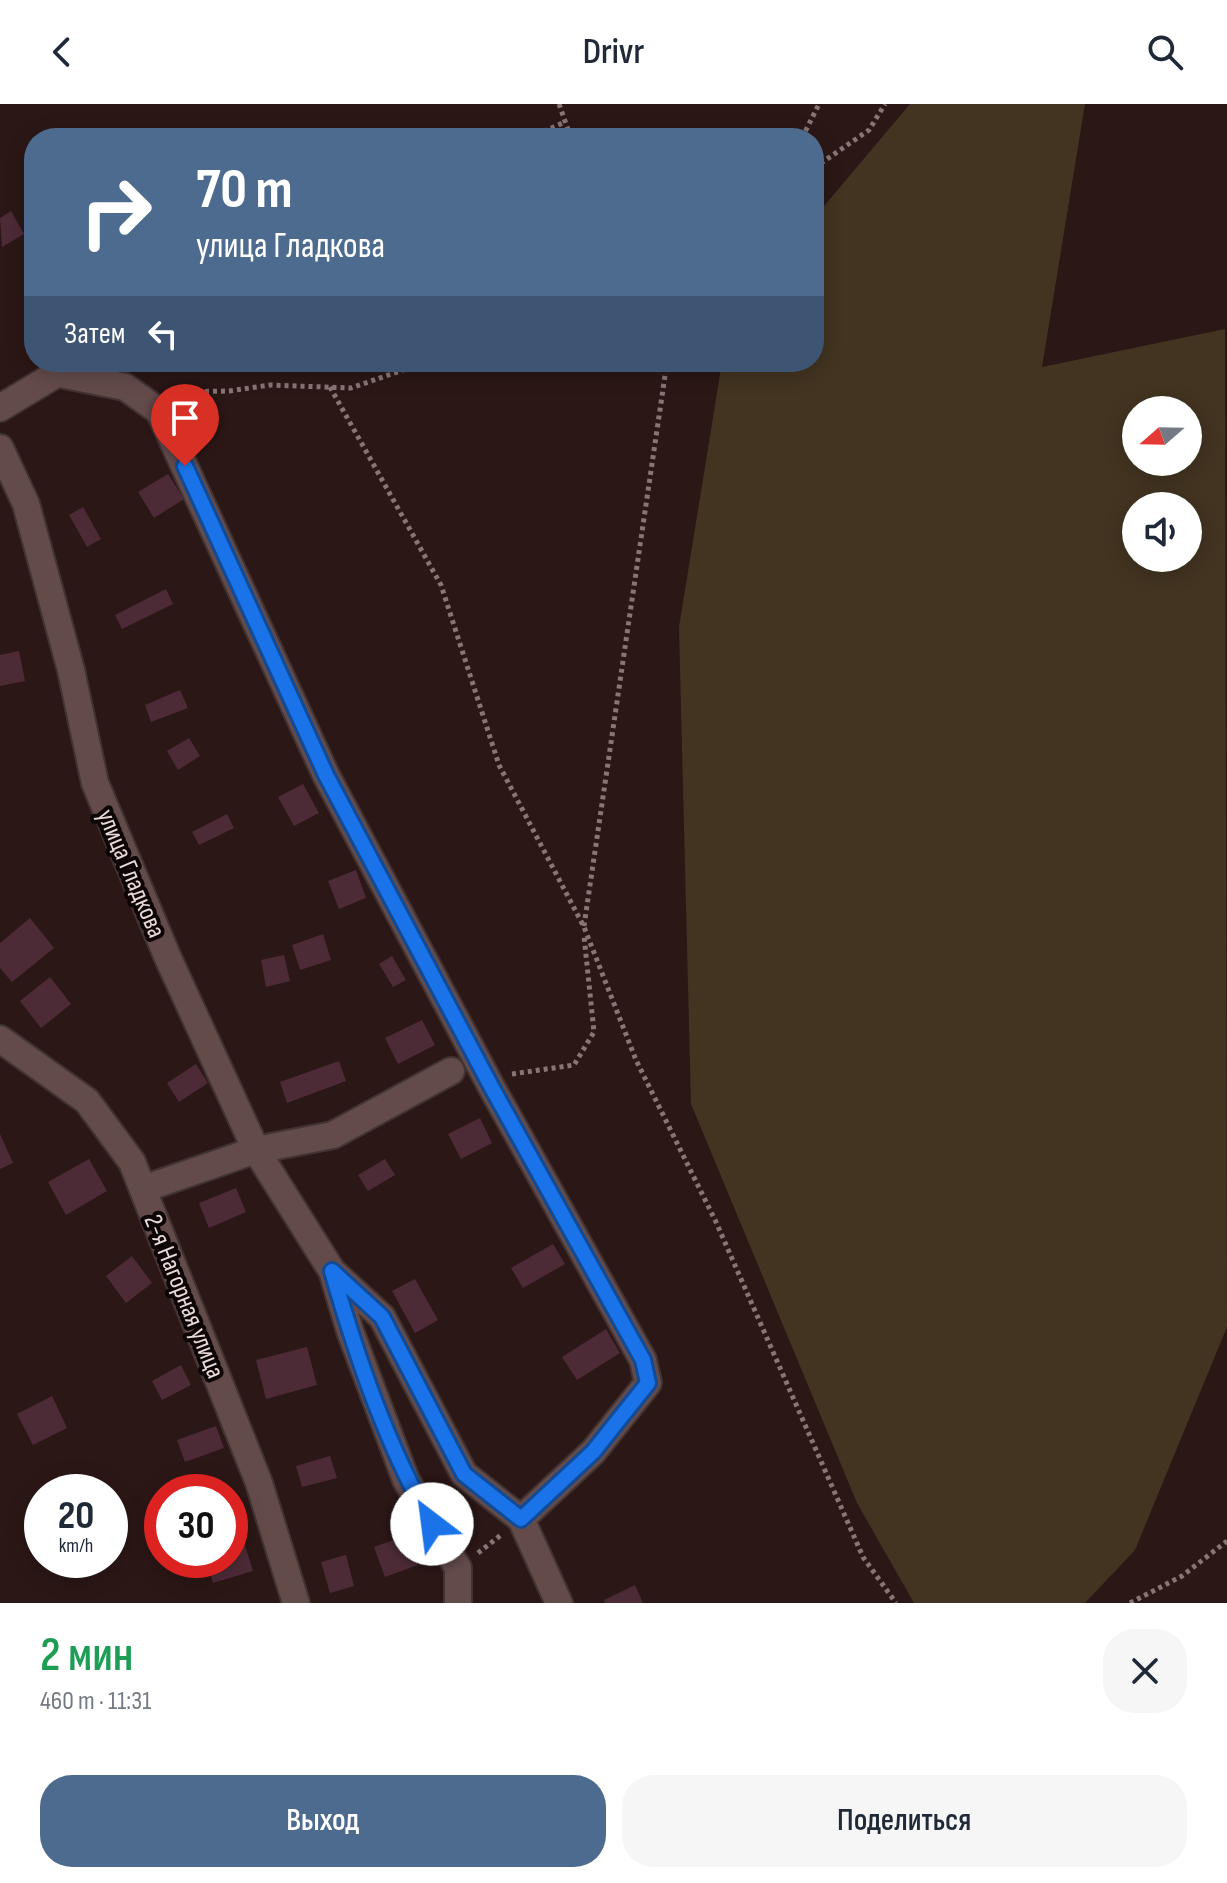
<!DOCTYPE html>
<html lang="ru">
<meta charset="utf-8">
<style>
:root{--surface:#fff;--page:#f6f6f7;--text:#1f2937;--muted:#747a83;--accent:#4d6b8f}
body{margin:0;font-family:"Sofia Sans Condensed",sans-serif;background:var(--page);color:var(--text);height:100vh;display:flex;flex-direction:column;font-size:30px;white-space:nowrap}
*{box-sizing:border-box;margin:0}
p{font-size:26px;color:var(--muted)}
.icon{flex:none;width:44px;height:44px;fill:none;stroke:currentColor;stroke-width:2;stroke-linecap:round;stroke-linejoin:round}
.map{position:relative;height:1499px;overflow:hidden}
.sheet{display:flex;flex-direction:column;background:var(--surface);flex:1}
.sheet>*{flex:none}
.hud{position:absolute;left:24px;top:24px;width:800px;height:244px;border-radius:32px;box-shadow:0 4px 20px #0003;background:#4d6b8f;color:#fff;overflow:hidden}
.needle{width:52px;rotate:250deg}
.fabs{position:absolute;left:1122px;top:292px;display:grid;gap:16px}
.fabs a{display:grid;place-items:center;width:80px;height:80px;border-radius:50%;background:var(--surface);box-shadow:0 4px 20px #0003;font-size:40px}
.speed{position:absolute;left:24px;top:1370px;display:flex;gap:16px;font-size:40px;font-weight:700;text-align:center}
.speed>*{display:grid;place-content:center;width:104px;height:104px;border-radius:50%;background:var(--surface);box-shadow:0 4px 20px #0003;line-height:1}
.speed small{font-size:20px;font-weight:400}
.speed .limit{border:12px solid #d22;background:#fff;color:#111}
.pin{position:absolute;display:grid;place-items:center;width:68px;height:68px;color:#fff;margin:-82px -34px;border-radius:50% 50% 50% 0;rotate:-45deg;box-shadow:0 0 8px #0007}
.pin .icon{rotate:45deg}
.me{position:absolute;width:88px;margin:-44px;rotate:330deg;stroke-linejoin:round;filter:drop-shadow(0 0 6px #0008)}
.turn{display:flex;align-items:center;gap:28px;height:168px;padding:0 40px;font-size:36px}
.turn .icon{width:104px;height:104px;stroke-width:2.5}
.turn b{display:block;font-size:56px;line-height:68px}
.then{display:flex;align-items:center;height:76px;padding:0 40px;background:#0003;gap:16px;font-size:30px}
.round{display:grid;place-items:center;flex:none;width:84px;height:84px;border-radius:32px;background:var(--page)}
.summary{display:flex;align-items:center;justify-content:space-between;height:136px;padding:0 40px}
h1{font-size:48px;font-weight:600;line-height:60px;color:#1e9e55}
.action{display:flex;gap:16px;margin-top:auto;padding:16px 40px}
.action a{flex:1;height:92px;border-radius:32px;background:var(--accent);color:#fff;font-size:32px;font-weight:600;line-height:92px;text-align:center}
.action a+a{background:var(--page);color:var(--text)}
header{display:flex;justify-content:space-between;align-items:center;height:104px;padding:0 40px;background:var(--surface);font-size:36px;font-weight:600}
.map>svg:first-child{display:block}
</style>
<header><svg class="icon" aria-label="back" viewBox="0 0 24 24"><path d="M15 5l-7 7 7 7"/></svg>Drivr<svg class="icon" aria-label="search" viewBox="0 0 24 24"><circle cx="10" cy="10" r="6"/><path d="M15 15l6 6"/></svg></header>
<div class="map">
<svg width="1227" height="1499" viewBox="0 0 1227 1499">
<rect width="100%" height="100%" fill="#2b1716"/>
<path fill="#433421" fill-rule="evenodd" d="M 910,0 L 1085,0 L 1042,263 L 1225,225 L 1227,1223 L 1135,1446 L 1085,1499 L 914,1499 L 857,1399 L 691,1000 L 679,523 L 722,258 L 814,258 L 814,114 ZM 1136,306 L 1188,306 L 1188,358 L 1136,358 ZM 1136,402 L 1188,402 L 1188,454 L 1136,454 Z"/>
<path fill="#4c2b37" d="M 11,107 L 24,130 L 2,143 L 0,114 Z
M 168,370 L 184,395 L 154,414 L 138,388 Z
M 83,403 L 101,435 L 87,443 L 69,411 Z
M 166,485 L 173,500 L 122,525 L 115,511 Z
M 19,547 L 25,577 L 0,582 L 0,551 Z
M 180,586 L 188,604 L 151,618 L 145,601 Z
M 189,634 L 200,652 L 178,666 L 167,647 Z
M 303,680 L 319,709 L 294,722 L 278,693 Z
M 227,710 L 234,724 L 199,741 L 192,728 Z
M 356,766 L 366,794 L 339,805 L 328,777 Z
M 30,814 L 54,844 L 12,878 L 0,864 L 0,839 Z
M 323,830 L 331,856 L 300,866 L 292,841 Z
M 284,851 L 290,877 L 266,883 L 261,856 Z
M 392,852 L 406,876 L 393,883 L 379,860 Z
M 50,873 L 71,900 L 41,924 L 20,897 Z
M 422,916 L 435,941 L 398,960 L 385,934 Z
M 339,957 L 346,977 L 287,999 L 280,978 Z
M 196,960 L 208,979 L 179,998 L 167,979 Z
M 480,1014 L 492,1039 L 461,1055 L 448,1030 Z
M 0,1030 L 13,1059 L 0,1065 Z
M 89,1055 L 107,1087 L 66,1111 L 48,1078 Z
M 385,1055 L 395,1071 L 368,1087 L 358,1071 Z
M 236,1084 L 246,1108 L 209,1124 L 199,1099 Z
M 553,1140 L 565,1160 L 523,1184 L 511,1164 Z
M 132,1152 L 152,1179 L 126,1199 L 106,1172 Z
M 415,1175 L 438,1216 L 415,1229 L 392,1187 Z
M 606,1225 L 620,1249 L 577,1276 L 562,1253 Z
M 307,1243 L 317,1281 L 266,1295 L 256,1256 Z
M 181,1261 L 191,1281 L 162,1296 L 152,1277 Z
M 52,1292 L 67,1324 L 33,1341 L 17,1310 Z
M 216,1322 L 224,1344 L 185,1358 L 177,1336 Z
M 330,1352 L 337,1374 L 302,1383 L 296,1362 Z
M 407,1431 L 418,1461 L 385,1473 L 374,1443 Z
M 243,1435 L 253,1467 L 213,1479 L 206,1456 L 230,1456 L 230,1439 Z
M 346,1451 L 354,1482 L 330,1489 L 321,1458 Z
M 635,1481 L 643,1499 L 605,1499 L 604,1496 Z"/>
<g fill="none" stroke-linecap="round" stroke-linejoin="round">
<defs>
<path id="minor" d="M 60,270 L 125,283 L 159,307 L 326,671 L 492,984 L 643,1256 L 648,1279 L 593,1348 L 521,1415
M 0,304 L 73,260
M 0,344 L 26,400 L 71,566 L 95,679 L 168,854 L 256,1046 L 332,1167 L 382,1213 L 464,1370 L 521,1415 L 559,1499
M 0,935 L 87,997 L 132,1058 L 259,1379 L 296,1499
M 143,1085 L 256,1046 L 333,1031 L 451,967
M 332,1167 L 350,1227 L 406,1376 L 458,1464 L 458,1499"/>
</defs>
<use href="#minor" stroke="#423333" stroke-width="30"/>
<path stroke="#887675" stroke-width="5" stroke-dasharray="4 4" stroke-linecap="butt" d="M 559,0 L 571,34
M 529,34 L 565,18
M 802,34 L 819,0
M 814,64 L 869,26 L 885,0
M 330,283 L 441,481 L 499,661 L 584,823 L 636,956 L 716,1118 L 863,1453 L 896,1499
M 173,288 L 229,287 L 270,281 L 351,284 L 426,258
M 584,822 L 667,258
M 512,970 L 574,961 L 594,928 L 584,832
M 478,1449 L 501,1431
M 1130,1499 L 1182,1472 L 1227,1437"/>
<use href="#minor" stroke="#634b4a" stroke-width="26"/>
</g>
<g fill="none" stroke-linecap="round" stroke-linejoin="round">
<defs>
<path id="route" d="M 185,362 L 326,671 L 492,984 L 643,1256 L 648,1279 L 593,1348 L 521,1415 L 464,1370 L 382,1213 L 332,1167 C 357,1254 387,1342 432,1420"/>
</defs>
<use href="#route" stroke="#114b97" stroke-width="20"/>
<use href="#route" stroke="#1a73e8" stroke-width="14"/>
</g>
<g text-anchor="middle" stroke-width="8" stroke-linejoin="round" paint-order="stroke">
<g font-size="26" fill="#eadbdb" stroke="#0d0505">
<text transform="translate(132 769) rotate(67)" y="9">улица Гладкова</text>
<text transform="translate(185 1192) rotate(68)" y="9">2-я Нагорная улица</text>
</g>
</g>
</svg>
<div class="fabs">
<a><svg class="needle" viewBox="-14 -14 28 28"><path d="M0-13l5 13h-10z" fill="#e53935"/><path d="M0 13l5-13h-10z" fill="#747a83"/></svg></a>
<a><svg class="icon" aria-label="sound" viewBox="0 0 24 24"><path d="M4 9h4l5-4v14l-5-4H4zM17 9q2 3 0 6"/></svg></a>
</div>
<div class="speed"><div>20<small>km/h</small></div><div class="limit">30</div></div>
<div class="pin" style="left:185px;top:362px;background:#d93025"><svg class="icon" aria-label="arrive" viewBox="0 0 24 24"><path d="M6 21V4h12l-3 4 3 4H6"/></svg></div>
<svg class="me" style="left:432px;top:1420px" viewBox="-20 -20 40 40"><circle r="19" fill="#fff"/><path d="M0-13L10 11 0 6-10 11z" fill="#1a73e8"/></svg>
<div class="hud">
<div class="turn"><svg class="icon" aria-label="right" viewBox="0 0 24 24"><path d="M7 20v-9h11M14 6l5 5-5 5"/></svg><div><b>70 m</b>улица Гладкова</div></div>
<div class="then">Затем<svg class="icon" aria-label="left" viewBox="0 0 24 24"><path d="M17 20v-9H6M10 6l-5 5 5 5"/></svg></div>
</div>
</div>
<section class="sheet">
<div class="summary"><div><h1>2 мин</h1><p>460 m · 11:31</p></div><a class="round"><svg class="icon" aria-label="close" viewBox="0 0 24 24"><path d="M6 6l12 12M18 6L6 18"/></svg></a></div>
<div class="action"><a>Выход</a><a>Поделиться</a></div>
</section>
